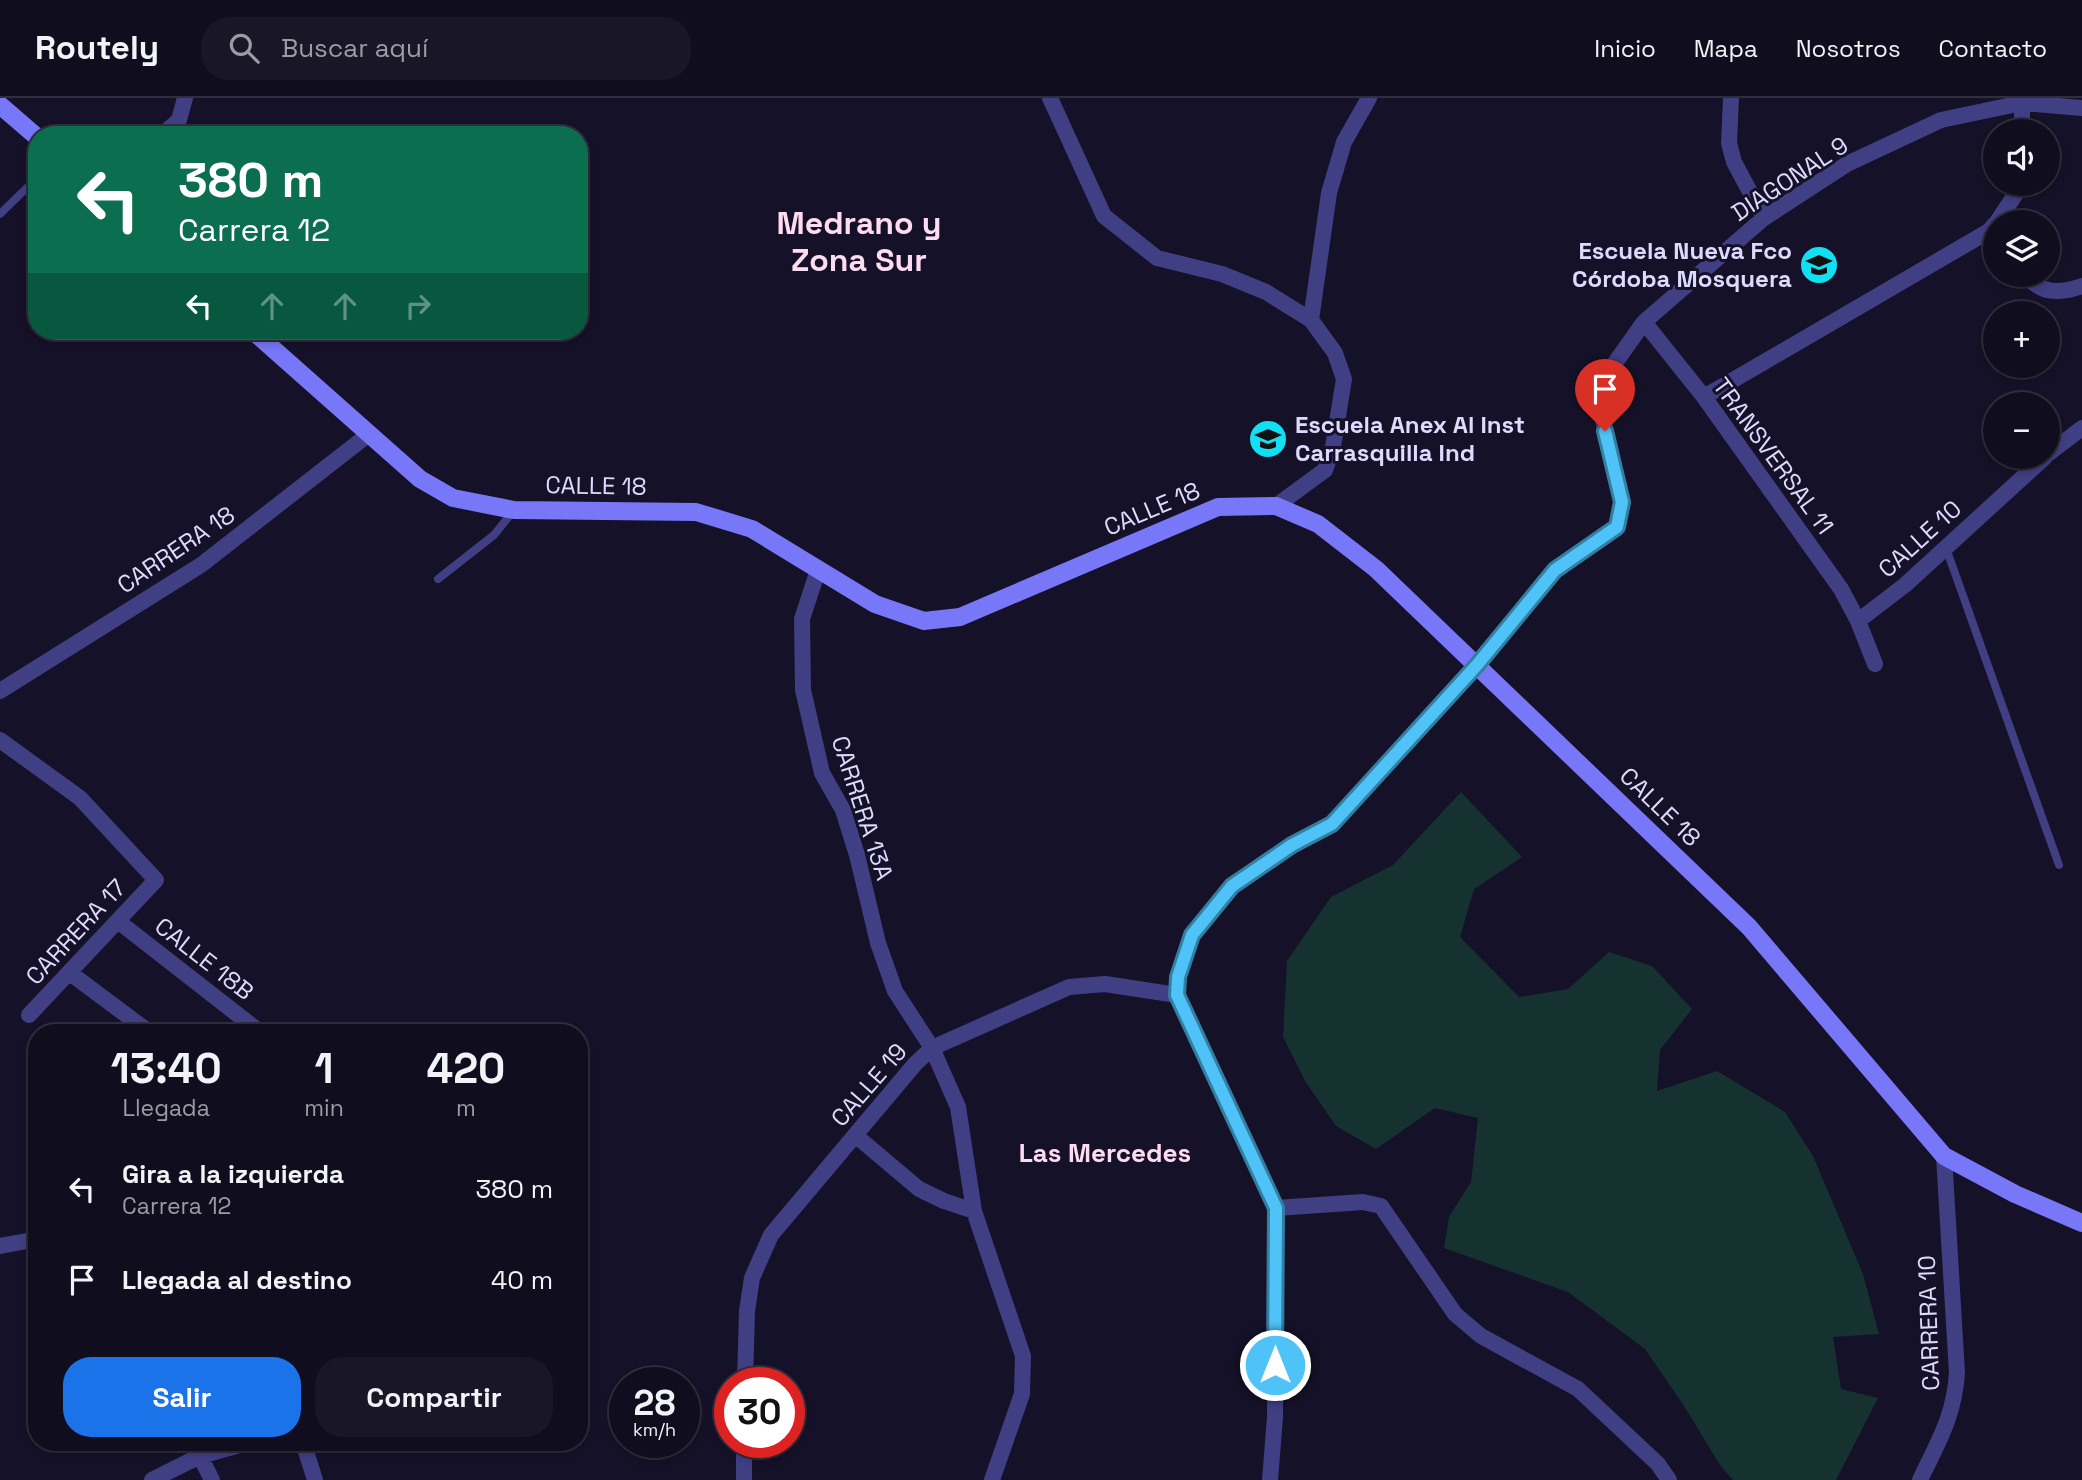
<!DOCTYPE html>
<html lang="es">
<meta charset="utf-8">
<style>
:root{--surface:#100d1e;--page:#191627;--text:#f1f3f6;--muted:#9c9ca4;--line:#302d3c;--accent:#1a73e8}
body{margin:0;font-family:"Space Grotesk",sans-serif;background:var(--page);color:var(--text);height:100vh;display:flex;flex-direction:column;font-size:26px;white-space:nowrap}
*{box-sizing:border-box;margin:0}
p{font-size:23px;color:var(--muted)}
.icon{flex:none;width:38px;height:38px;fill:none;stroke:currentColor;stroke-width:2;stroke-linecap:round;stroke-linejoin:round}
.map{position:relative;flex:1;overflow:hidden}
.details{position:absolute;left:28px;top:926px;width:560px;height:427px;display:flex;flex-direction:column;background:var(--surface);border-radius:28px;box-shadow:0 4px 10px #0003,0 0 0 2px var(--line)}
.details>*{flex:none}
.hud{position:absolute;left:28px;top:28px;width:560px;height:214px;border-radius:28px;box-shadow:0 4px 10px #0003,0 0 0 2px var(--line);background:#0b6e4f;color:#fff;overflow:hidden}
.buttons{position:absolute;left:1983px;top:21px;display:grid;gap:14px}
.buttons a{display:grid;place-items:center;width:77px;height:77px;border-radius:50%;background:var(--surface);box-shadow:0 4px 10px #0003,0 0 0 2px var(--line);font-size:35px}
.speed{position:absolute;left:609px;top:1269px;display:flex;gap:14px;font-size:35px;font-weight:700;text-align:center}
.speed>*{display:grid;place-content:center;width:91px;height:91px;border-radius:50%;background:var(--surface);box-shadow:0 4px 10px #0003,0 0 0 2px var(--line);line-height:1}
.speed small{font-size:18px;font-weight:400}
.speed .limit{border:10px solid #d22;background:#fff;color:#111}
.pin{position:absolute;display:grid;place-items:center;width:60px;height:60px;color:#fff;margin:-72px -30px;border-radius:50% 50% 50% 0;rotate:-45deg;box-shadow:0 0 7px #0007}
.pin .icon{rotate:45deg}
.me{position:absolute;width:77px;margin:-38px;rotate:0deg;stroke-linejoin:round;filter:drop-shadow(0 0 5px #0008)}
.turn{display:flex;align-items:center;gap:24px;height:147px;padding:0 35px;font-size:32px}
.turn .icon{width:91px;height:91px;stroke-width:2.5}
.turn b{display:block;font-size:49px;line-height:60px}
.lanes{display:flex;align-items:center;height:66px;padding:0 35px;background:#0003;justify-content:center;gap:35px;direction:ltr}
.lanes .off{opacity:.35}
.eta{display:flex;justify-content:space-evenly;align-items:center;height:119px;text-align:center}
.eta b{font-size:42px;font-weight:700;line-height:49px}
.button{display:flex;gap:14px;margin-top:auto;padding:14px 35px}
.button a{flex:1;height:80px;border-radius:28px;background:var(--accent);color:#fff;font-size:28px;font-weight:700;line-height:80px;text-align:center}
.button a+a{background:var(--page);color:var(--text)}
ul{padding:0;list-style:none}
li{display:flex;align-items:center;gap:21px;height:91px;padding:0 35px}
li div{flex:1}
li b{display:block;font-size:26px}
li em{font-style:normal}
header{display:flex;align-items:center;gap:42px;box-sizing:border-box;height:98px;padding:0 35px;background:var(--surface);border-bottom:2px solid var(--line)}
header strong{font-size:33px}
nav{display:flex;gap:38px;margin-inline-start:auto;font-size:24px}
.search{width:490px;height:63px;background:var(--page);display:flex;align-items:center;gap:18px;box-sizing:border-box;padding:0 24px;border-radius:28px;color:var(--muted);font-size:26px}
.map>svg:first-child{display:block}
</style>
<header>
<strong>Routely</strong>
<div class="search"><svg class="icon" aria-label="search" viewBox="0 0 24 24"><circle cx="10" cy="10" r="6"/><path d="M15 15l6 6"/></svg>Buscar aquí</div>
<nav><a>Inicio</a><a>Mapa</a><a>Nosotros</a><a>Contacto</a></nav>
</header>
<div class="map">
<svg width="2082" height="1382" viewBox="0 0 2082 1382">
<rect width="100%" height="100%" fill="#151128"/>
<path fill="#153230" d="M 1461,694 L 1522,759 L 1474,791 L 1460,839 L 1519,899 L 1568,891 L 1609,854 L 1652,868 L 1692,911 L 1660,952 L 1657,993 L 1717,973 L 1785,1014 L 1813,1058 L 1863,1176 L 1879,1236 L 1833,1239 L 1841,1291 L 1878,1300 L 1836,1382 L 1733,1382 L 1720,1367 L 1684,1308 L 1645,1251 L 1568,1194 L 1444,1150 L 1449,1119 L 1471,1084 L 1478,1020 L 1435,1010 L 1376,1051 L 1336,1028 L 1305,983 L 1283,939 L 1287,863 L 1331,799 L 1393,767 Z"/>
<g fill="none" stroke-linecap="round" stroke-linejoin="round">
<path stroke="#413f84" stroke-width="8" d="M 0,116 L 37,80
M 1946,450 L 2059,767
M 438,481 L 494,437 L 514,412"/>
<path stroke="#413f84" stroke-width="16" d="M 1050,0 L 1104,118 L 1157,160 L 1222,176 L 1266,194 L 1311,222 L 1335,255 L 1344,281 L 1333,349 L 1325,372 L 1276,408
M 1731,0 L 1729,45 L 1734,64 L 1764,120
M 2022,5 L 2022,33
M 162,37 L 179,22 L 185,0
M 1997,124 L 2017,94 L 2019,86
M 2025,177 C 2042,196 2058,196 2082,188
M 1311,222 L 1329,95 L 1344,44 L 1369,0
M 1644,224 L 1704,299 L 1841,491 L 1858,523 L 1875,566
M 1704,299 L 1989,133 L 1995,126
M 2048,356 L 2082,330
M 818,472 L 802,521 L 803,592 L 822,675 L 843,712 L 857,757 L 878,845 L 895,893 L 932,950 L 958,1009 L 974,1113 L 1023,1258 L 1022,1296 L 992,1382
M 1858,523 L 1905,487 L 2045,359
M 0,593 L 201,467 L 369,336
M 0,642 L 80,700 L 156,782 L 29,917
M 119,824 L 260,934
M 70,875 L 149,934
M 855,1037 L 919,1091 L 944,1103 L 974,1113
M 1276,1110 L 1363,1104 L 1381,1108 L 1455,1216 L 1481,1238 L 1578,1291 L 1658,1366 L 1669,1382
M 0,1148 L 27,1143
M 745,1284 L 747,1213 L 752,1180 L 771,1137 L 915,966 L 932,950 L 1069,889 L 1105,886 L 1177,897
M 303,1344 L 315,1382
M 200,1358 L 212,1382
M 152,1382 L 200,1358 L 251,1344
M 744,1382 L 744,1344
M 1270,1382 L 1275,1319 L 1276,1110 L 1177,897 L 1178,879 L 1192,837 L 1232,788 L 1292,747 L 1333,726 L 1477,567 L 1555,472 L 1617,429 L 1622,404 L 1600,309 L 1601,292 L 1605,279 L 1644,224 L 1764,120 L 1847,66 L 1941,22 L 2022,5 L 2082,10
M 1920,1382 C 1938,1344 1954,1319 1957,1275 L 1944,1058"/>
<path stroke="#7777f8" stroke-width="18" d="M 0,7 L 37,39
M 253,233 L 420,381 L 453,400 L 514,412 L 696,414 L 752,431 L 875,506 L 924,523 L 960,519 L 1218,409 L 1276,408 L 1318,426 L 1376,471 L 1749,829 L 1944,1058 L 2015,1096 L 2082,1125"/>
</g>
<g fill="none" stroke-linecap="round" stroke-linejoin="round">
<defs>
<path id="route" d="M 1275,1267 L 1276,1110 L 1177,897 L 1178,879 L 1192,837 L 1232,788 L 1292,747 L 1332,726 L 1477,567 L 1555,472 L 1617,429 L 1622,404 L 1605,333"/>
</defs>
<use href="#route" stroke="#337fa1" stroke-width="18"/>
<use href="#route" stroke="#4fc3f7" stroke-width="12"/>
</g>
<defs>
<symbol id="school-disc" viewBox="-11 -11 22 22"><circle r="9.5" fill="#11e0f3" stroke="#151128"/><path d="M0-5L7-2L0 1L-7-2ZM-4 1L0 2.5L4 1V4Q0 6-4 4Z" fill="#111"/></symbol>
</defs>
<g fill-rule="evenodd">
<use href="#school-disc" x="1797" y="145" width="44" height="44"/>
<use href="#school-disc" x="1246" y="319" width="44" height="44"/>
</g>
<g text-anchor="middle" stroke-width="6" stroke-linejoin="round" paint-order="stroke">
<g font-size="24" fill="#dedafd" stroke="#151128">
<text transform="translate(1790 81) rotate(-33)" y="8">DIAGONAL 9</text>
<text transform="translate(1773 358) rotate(54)" y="8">TRANSVERSAL 11</text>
<text transform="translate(596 388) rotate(1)" y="8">CALLE 18</text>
<text transform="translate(1152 411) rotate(-23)" y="8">CALLE 18</text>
<text transform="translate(1920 441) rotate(-42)" y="8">CALLE 10</text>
<text transform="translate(176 452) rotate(-34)" y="8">CARRERA 18</text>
<text transform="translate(1660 709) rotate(44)" y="8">CALLE 18</text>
<text transform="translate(862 710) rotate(72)" y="8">CARRERA 13A</text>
<text transform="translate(76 834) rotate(-47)" y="8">CARRERA 17</text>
<text transform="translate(204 861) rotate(38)" y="8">CALLE 18B</text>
<text transform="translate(869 987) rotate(-49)" y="8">CALLE 19</text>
<text transform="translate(1929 1225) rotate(-92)" y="8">CARRERA 10</text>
</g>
<g font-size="24" font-weight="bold" fill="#dedafd" stroke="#151128" text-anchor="end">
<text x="1792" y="161">Escuela Nueva Fco<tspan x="1792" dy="28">Córdoba Mosquera</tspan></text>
<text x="1295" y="335" text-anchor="start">Escuela Anex Al Inst<tspan x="1295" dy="28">Carrasquilla Ind</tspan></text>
</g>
<g font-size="26" font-weight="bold" fill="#fddcf2" stroke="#151128">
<text x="1105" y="1064">Las Mercedes</text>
</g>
<g font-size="32" font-weight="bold" fill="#fddcf2" stroke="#151128">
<text x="859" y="136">Medrano y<tspan x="859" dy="37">Zona Sur</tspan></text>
</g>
</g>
</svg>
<div class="buttons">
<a><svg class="icon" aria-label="sound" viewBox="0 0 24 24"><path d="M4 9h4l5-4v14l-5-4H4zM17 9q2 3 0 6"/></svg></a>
<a><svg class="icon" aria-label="layers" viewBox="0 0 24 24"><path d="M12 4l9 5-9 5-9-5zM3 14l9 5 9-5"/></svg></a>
<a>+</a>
<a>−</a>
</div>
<div class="speed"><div>28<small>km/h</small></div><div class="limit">30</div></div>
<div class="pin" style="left:1605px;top:333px;background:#d93025"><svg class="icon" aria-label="arrive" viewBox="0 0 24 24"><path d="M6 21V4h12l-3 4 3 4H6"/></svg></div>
<svg class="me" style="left:1275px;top:1267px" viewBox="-20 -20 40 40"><circle r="17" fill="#4fc3f7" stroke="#fff" stroke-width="3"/><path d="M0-11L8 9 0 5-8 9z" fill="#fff"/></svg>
<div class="hud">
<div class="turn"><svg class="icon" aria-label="left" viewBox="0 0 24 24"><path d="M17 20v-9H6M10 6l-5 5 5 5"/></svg><div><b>380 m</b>Carrera 12</div></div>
<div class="lanes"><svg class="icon" aria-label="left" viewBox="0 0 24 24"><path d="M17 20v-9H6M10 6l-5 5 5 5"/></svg><svg class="icon off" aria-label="ahead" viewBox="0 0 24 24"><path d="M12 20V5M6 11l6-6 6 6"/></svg><svg class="icon off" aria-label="ahead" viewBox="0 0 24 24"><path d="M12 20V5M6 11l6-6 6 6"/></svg><svg class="icon off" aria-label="right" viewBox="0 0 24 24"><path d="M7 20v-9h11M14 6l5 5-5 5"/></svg></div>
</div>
<section class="details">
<div class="eta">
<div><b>13:40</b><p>Llegada</p></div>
<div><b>1</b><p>min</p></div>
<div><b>420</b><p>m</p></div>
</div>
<ul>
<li><svg class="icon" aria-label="left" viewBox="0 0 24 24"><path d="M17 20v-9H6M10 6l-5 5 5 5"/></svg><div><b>Gira a la izquierda</b><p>Carrera 12</p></div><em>380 m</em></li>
<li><svg class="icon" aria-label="arrive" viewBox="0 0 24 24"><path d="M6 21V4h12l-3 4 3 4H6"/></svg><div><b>Llegada al destino</b></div><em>40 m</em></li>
</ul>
<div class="button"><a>Salir</a><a>Compartir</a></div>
</section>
</div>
